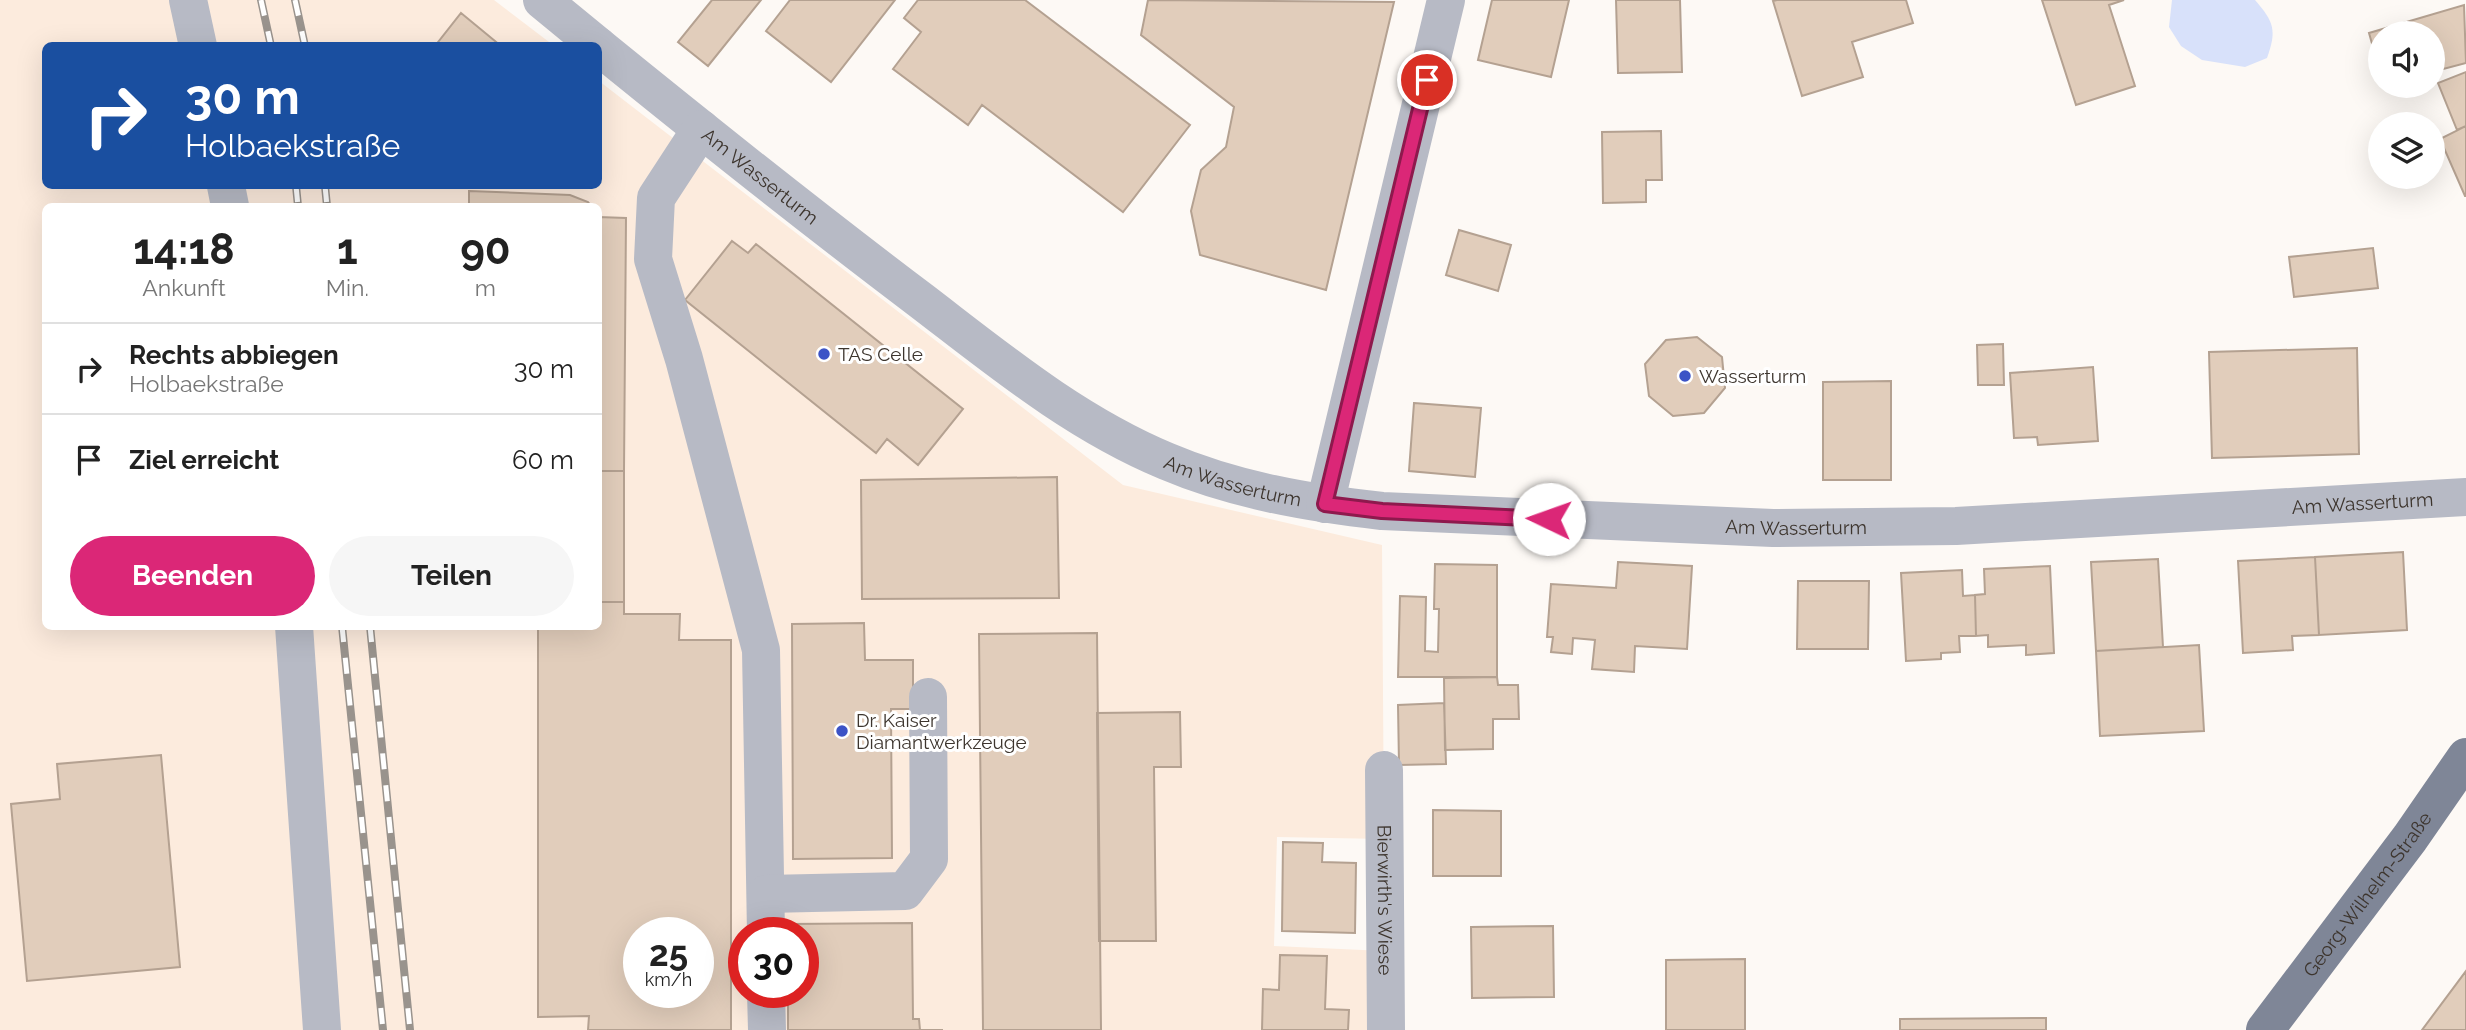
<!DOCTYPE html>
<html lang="de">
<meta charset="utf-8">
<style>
:root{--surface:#fff;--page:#f6f6f6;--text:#222;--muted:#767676;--line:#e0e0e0;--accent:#db2777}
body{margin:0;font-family:Raleway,sans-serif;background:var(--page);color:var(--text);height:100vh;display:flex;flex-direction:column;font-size:26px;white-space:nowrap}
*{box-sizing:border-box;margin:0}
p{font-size:23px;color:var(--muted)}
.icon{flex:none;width:38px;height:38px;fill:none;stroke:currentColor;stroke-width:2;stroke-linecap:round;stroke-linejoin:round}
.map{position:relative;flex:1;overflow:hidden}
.panel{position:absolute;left:42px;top:203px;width:560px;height:427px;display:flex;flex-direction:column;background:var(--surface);border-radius:10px;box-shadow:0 7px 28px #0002}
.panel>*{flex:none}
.banner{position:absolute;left:42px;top:42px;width:560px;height:147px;border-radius:10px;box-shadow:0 7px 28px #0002;background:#1a4fa0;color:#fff;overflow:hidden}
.buttons{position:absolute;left:2368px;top:21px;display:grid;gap:14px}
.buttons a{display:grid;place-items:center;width:77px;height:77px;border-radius:50%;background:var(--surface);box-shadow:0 7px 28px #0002;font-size:35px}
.speed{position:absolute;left:623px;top:917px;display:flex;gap:14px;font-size:35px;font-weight:700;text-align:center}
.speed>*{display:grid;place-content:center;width:91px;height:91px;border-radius:50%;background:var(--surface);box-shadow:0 7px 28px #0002;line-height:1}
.speed small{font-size:18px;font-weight:400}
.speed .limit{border:10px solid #d22;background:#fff;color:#111}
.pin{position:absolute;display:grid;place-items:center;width:60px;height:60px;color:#fff;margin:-30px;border:4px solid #fff;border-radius:50%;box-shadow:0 2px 7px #0007}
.me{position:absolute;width:77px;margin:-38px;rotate:273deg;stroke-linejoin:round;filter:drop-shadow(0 0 5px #0008)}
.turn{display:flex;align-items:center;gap:24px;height:147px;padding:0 28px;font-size:32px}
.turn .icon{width:91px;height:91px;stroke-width:2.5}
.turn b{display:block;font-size:49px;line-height:60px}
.eta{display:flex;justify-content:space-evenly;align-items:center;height:119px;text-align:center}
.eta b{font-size:42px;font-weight:700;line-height:49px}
.cta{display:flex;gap:14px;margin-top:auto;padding:14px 28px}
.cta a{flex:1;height:80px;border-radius:42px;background:var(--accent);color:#fff;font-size:28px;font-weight:700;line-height:80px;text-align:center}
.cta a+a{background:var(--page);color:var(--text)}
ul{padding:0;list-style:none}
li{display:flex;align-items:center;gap:21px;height:91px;padding:0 28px;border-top:2px solid var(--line)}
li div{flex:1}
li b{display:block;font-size:26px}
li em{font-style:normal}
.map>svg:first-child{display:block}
</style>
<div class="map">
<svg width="2466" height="1030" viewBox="0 0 2466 1030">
<rect width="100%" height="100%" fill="#fdf9f5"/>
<path fill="#fcebdd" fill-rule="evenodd" d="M 0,0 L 494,0 L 553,45 L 46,46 L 46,186 L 598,186 L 599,81 L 1123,485 L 1382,545 L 1384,839 L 1277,837 L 1274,946 L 1385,951 L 1386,1030 L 0,1030 ZM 46,206 L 598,206 L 598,626 L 46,626 ZM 639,933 L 698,933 L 698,992 L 639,992 ZM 744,933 L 803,933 L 803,992 L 744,992 Z"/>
<path fill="#d8e1fa" d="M 2172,0 L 2255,0 C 2274,22 2277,30 2267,58 L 2245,67 L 2202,60 L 2181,46 L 2169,27 Z"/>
<path fill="#e1cdbb" stroke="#b4a191" stroke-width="2" fill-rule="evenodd" d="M 712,0 L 761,0 L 708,66 L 678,42 Z
M 790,0 L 895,0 L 831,82 L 766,31 Z
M 918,0 L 1025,0 L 1190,125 L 1123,212 L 982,105 L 968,125 L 893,69 L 921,32 L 904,18 Z
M 1148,0 L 1394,2 L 1326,290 L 1200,255 L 1191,211 L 1201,170 L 1226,147 L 1234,107 L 1141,35 Z
M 1492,0 L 1569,0 L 1551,77 L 1478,60 Z
M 1616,0 L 1680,0 L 1682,72 L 1618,73 Z
M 1777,0 L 1906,0 L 1913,23 L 1852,42 L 1863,77 L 1802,96 L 1773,1 Z
M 2042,0 L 2124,0 L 2109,5 L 2135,86 L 2076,105 Z
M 2464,5 L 2466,63 L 2432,72 L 2432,33 L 2380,33 L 2380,72 L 2369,33 Z
M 461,13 L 501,46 L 435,46 Z
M 2466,72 L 2466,126 L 2457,130 L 2438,83 Z
M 2466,126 L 2466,196 L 2465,196 L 2440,139 Z
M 1661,131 L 1662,180 L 1646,180 L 1646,202 L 1603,203 L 1602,132 Z
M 469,191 L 570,195 L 588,202 L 591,206 L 469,206 Z
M 598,217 L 626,218 L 624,471 L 598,471 Z
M 1459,230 L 1511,245 L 1498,291 L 1446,275 Z
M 732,241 L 748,253 L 756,244 L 963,409 L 918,465 L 887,439 L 876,453 L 685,300 Z
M 2373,248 L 2378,288 L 2294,297 L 2289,257 Z
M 1697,337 L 1722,357 L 1725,388 L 1704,413 L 1673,416 L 1649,396 L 1645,364 L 1666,340 Z
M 2003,344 L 2004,385 L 1978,385 L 1977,345 Z
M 2357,348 L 2359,454 L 2212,458 L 2209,352 Z
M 2093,367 L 2098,441 L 2038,445 L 2037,437 L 2014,438 L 2010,373 Z
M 1891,381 L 1891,480 L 1823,480 L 1823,382 Z
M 1414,403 L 1481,408 L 1475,477 L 1409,471 Z
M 598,471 L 624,471 L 624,602 L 598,602 Z
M 1057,477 L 1059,598 L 862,599 L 861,480 Z
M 2403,552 L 2407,630 L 2319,635 L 2315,557 Z
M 2315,557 L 2319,635 L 2292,636 L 2293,650 L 2243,653 L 2238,561 Z
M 2158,559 L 2163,647 L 2096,651 L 2091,562 Z
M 1618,562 L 1692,566 L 1687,649 L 1635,646 L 1634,672 L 1592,669 L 1595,640 L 1573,638 L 1572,654 L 1551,652 L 1553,637 L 1547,637 L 1551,584 L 1616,588 Z
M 1435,564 L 1497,565 L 1497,677 L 1398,677 L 1400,596 L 1426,597 L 1425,651 L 1438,652 L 1439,609 L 1434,609 Z
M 2050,566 L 2054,653 L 2026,655 L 2026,645 L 1988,647 L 1988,635 L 1976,636 L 1975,595 L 1985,594 L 1984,569 Z
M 1962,570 L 1963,596 L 1975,595 L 1976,636 L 1959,636 L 1960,652 L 1941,653 L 1941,659 L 1906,661 L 1901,573 Z
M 1798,581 L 1869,581 L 1868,649 L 1797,649 Z
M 598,602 L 624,602 L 624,614 L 680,614 L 679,640 L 731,640 L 731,1030 L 588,1030 L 589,1016 L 538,1017 L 538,626 L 598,626 ZM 639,933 L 698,933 L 698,992 L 639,992 Z
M 864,623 L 865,660 L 913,660 L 913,709 L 891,709 L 892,858 L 793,859 L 792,624 Z
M 1097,633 L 1101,1030 L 983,1030 L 979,634 Z
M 2199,645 L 2204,731 L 2100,736 L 2096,651 Z
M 1497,677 L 1498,685 L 1518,685 L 1519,719 L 1493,719 L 1493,749 L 1445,750 L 1444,678 Z
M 1444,703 L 1446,764 L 1399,765 L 1398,705 Z
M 1180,712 L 1181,767 L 1154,767 L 1156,941 L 1099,941 L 1097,713 Z
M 161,755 L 180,967 L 27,981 L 11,804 L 60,799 L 57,764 Z
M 1433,810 L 1501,811 L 1501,876 L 1433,876 Z
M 1283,842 L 1323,843 L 1322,862 L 1356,863 L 1355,933 L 1282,931 Z
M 912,923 L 913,1019 L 919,1019 L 920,1030 L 943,1030 L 788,1030 L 788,992 L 803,992 L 803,933 L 788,933 L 788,924 Z
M 1553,926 L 1554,997 L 1472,998 L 1471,927 Z
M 1280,955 L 1327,956 L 1325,1009 L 1349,1010 L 1348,1030 L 1262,1030 L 1263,989 L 1279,990 Z
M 1745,959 L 1745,1030 L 1666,1030 L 1666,960 Z
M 2466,971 L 2466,1030 L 2422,1030 Z
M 2046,1018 L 2046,1030 L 1900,1030 L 1900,1019 Z"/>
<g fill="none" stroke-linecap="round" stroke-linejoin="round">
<g stroke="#b7bac5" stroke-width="38">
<path d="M 188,0 L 198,46"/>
<path d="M 542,0 L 598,46"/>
<path id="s1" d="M 598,46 C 705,133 813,219 923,302 C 1000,361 1075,423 1166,461 C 1234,490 1309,503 1382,511 L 1773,528 L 1956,526 L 2466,497"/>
<path d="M 701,129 L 656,198 L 653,259 L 684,359 L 761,650 L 766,933"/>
<path d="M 226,186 L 230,206"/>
<path d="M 1325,504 L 1446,0"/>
<path d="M 294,626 L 322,1030"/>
<path id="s2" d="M 1384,770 L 1386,1030"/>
<path d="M 766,894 L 905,891 L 929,859 L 928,697"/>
<path d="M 766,992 L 767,1030"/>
</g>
<path stroke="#7f8697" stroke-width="38" id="s3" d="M 2265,1030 L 2410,838 L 2466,757"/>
<defs>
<path id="rail" d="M 261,0 L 271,46
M 295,0 L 305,46
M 296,186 L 298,206
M 325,186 L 327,206
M 342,626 L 383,1030
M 370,626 L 410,1030"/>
</defs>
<use href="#rail" stroke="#99938d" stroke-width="8"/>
<use href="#rail" stroke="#fff" stroke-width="5" stroke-dasharray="16" stroke-linecap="butt"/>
</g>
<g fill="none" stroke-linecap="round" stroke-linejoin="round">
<defs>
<path id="route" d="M 1427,80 L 1325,504 L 1382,511 L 1549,519"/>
</defs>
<use href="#route" stroke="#8e194d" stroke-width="18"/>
<use href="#route" stroke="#db2777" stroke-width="12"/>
</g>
<g fill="#3c53c6" stroke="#fff" stroke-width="2.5">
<circle cx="824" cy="354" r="7"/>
<circle cx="1685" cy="376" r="7"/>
<circle cx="842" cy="731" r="7"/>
</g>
<g text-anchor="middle" stroke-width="6" stroke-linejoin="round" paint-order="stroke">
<g font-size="19" fill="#3d352e" stroke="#fff">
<text dy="7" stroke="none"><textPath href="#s1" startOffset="208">Am Wasserturm</textPath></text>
<text dy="7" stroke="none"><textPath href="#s1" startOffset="775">Am Wasserturm</textPath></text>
<text dy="7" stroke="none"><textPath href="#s1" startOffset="1909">Am Wasserturm</textPath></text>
<text dy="7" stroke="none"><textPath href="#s1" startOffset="1342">Am Wasserturm</textPath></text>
<text dy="7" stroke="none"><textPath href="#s3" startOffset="170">Georg-Wilhelm-Straße</textPath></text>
<text dy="7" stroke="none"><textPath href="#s2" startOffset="130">Bierwirth's Wiese</textPath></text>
</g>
<g font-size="19" fill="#3d352e" stroke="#fff" text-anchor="start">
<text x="838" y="361">TAS Celle</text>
<text x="1699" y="383">Wasserturm</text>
<text x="856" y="727">Dr. Kaiser<tspan x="856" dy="22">Diamantwerkzeuge</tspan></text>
</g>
</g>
</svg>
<div class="buttons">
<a><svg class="icon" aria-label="sound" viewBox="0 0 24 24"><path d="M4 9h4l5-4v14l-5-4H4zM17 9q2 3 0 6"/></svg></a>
<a><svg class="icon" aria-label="layers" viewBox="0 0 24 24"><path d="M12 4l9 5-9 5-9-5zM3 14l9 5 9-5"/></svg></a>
</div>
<div class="speed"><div>25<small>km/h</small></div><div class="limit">30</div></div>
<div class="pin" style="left:1427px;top:80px;background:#d93025"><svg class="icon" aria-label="arrive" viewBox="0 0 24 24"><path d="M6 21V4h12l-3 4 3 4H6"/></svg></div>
<svg class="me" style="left:1549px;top:519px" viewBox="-20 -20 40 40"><circle r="19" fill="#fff"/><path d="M0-13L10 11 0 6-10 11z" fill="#db2777"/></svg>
<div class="banner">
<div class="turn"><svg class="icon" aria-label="right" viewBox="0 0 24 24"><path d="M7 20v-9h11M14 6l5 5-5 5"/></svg><div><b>30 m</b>Holbaekstraße</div></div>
</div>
<section class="panel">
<div class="eta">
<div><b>14:18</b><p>Ankunft</p></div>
<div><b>1</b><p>Min.</p></div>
<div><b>90</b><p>m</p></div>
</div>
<ul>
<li><svg class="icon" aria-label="right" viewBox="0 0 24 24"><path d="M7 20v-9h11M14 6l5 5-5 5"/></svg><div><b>Rechts abbiegen</b><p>Holbaekstraße</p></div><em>30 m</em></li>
<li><svg class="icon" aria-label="arrive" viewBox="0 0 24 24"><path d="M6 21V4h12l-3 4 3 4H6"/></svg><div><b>Ziel erreicht</b></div><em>60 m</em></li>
</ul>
<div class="cta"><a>Beenden</a><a>Teilen</a></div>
</section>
</div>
